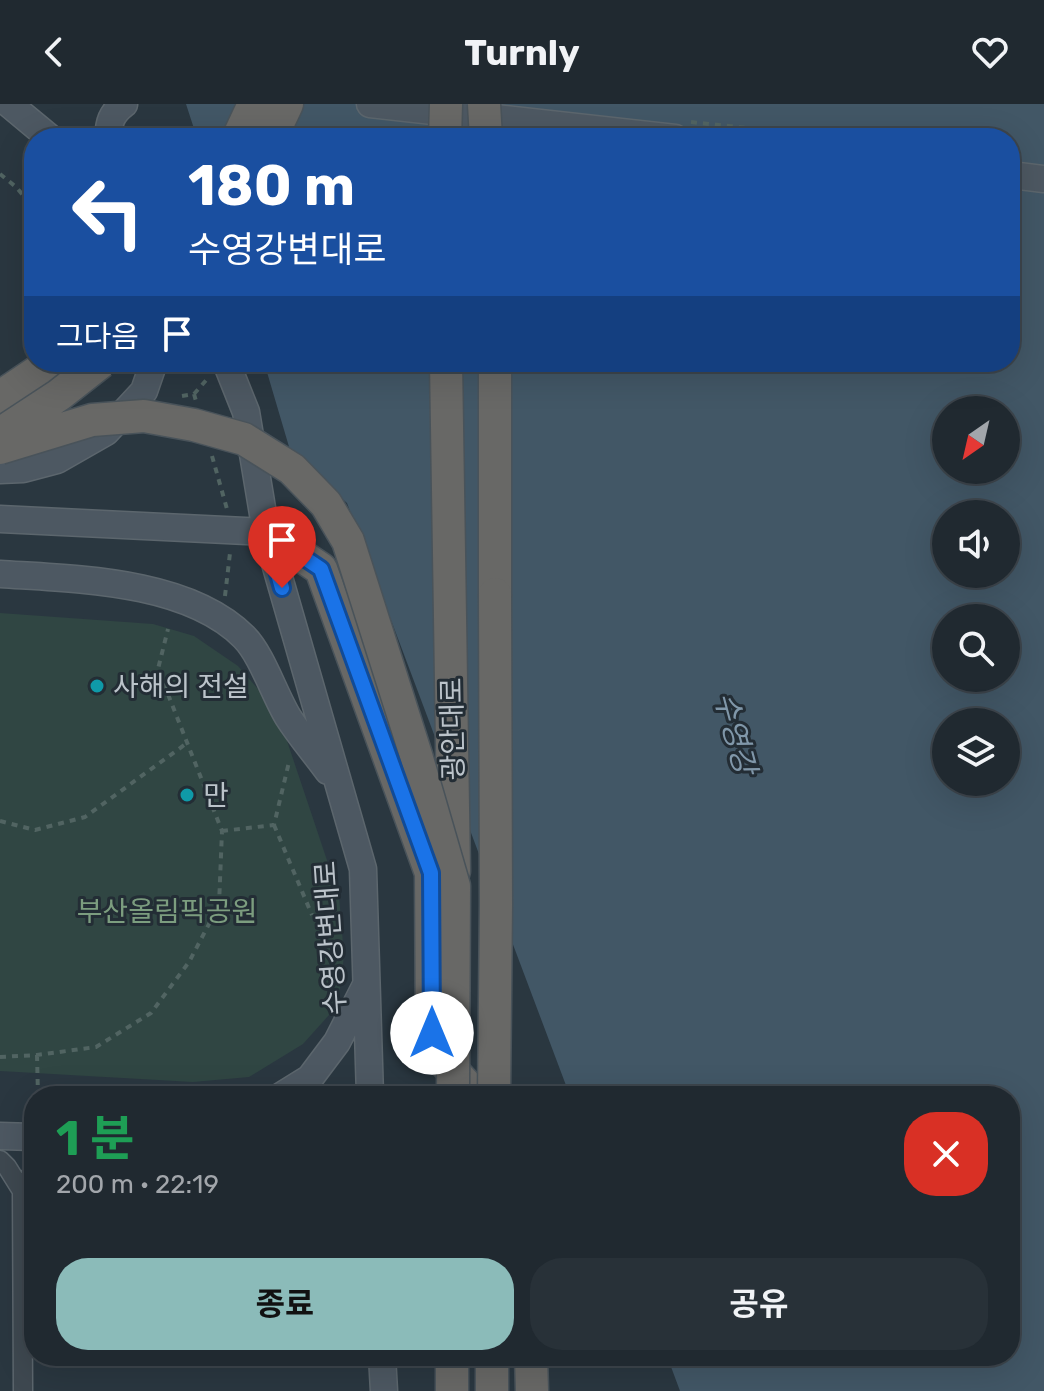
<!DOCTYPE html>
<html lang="ko">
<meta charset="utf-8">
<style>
:root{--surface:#202930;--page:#283138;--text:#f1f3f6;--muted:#a2a6ab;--line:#3d454c;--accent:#8bbbb9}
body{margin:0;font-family:Rubik,"Noto Sans KR",sans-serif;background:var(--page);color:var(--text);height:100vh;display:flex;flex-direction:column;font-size:30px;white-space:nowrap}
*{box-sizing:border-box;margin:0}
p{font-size:26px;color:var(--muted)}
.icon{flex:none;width:44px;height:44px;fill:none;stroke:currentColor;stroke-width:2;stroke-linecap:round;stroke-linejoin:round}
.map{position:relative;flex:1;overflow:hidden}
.sheet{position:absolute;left:24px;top:982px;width:996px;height:280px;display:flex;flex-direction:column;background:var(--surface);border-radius:32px;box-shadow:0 8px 32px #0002,0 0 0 2px var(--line)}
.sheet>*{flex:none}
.hud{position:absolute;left:24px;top:24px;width:996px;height:244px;border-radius:32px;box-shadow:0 8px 32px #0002,0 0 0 2px var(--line);background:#1a4fa0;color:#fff;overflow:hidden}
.needle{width:52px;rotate:214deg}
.buttons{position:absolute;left:932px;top:292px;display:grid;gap:16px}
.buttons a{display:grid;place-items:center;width:88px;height:88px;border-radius:50%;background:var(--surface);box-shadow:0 8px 32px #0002,0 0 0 2px var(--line);font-size:40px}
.pin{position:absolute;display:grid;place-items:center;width:68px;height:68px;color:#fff;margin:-82px -34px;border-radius:50% 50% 50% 0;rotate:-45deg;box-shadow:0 0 8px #0007}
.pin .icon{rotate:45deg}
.me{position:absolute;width:88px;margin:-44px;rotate:0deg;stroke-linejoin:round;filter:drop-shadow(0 0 6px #0008)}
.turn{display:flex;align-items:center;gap:28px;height:168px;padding:0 32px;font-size:36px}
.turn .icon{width:104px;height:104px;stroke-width:2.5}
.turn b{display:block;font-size:56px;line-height:68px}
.then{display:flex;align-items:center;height:76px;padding:0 32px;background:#0003;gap:16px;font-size:30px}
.round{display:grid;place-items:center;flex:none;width:84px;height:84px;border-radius:32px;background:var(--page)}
.headline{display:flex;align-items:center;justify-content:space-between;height:136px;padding:0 32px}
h1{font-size:48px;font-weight:700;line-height:60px;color:#1e9e55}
.action{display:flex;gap:16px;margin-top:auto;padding:16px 32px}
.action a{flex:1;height:92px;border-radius:32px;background:var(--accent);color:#111;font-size:32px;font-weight:700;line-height:92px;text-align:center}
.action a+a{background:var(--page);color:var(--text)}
header{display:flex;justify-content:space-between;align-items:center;height:104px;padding:0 32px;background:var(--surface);font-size:36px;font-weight:700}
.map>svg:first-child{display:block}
</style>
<header><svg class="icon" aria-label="back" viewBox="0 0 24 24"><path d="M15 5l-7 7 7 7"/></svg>Turnly<svg class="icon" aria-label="heart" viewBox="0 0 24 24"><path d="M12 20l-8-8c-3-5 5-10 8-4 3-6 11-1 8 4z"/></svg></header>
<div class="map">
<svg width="1044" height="1287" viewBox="0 0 1044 1287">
<rect width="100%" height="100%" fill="#2a3740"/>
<path fill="#304643" d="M 0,509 L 153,520 L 194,532 L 238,562 L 277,607 L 339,792 L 344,852 L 338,901 L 303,940 L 249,973 L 193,978 L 0,967 Z"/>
<path fill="#425766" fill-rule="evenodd" d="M 186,0 L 1044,0 L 1044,1287 L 680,1287 L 667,1252 L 1010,1252 L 1010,992 L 570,992 L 347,399 L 322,377 L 300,380 L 264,258 L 1010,258 L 1010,34 L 197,34 ZM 946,306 L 1006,306 L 1006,366 L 946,366 ZM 946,410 L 1006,410 L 1006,470 L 946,470 ZM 946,514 L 1006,514 L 1006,574 L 946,574 ZM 946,618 L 1006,618 L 1006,678 L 946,678 Z"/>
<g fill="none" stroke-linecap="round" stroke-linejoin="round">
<defs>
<path id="minor" d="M 0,1056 L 7,1063 L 22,1087
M 23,1287 L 22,1087 L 34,1065"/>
<path id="secondary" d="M 9,0 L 50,34
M 370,0 L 675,34
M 108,34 C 109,18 111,10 124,0
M 1010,71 L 1044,75
M 226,258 L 246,308 L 266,428 L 363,765 L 370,992
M 0,366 L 23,365 L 57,356 L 106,328 L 144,287 L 154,258
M 0,415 L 266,428
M 0,470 C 76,475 187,476 244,533 C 262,551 274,590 288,613 C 300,632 315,649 328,667
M 281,992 L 310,974 L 337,938 L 366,881
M 0,1032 L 34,1033
M 382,1252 L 384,1287"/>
<path id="trunk" d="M 238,34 L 254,0
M 271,34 L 287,0
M 446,258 L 454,767
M 495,258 L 495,490
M 0,293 L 52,258
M 266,428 L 321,465 L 431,769 L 432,929 L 441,954 L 476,992
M 531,1252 L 532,1287
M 452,1287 L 452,1252
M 492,1287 L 492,1252"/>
</defs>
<use href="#minor" stroke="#5c666d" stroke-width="21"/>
<use href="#secondary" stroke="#5c666d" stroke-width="29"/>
<use href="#trunk" stroke="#49535a" stroke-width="35"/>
<path stroke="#516462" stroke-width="4" stroke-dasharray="6 6" stroke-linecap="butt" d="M 691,18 L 840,34
M 0,70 L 16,83 L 34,104
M 194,290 L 208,274
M 182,292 L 194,290 L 196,297
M 212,352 L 227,405
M 225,492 L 230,449
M 0,717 L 35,726 L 85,713 L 187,639
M 274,721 L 312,811
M 222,727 L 274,721 L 289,658
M 37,951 L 38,992
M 0,953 L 37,951 L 96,943 L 151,909 L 189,858 L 219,801 L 222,727 L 158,565 L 168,525"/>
<use href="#minor" stroke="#3e4850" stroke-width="18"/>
<use href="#secondary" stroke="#4d5862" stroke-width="26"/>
<use href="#trunk" stroke="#686866" stroke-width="32"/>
<defs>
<path id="trunk-bridge" d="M 484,0 L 486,34
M 445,34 L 446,0
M 0,330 L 59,291 L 101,258
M 0,344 L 92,316 L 144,312 L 194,321 L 244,335 L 292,365 L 326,400 L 348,437 L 416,651 L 454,782 L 453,992
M 494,992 L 496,800 L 495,490"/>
</defs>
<use href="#trunk-bridge" stroke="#49535a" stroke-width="35" stroke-linecap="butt"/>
<use href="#trunk-bridge" stroke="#686866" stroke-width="32"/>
</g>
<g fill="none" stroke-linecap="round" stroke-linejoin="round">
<defs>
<path id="route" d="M 282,484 L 266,428 L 321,465 L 431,769 L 432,929"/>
</defs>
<use href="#route" stroke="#114b97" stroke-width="20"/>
<use href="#route" stroke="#1a73e8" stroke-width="14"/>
</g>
<g fill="#0f9aa8" stroke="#232d35" stroke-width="3">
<circle cx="97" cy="582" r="8"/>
<circle cx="187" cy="691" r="8"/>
</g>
<g text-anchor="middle" stroke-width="6" stroke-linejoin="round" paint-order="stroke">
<g font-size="28" fill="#bbc3ca" stroke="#232d35" text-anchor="start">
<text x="113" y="592">사해의 전설</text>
<text x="203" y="701">만</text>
</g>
<g font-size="28" fill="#bbc3ca" stroke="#232d35">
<text transform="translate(452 625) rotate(-91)" y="10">광안대로</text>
<text transform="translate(330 834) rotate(-94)" y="10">수영강변대로</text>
</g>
<g font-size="28" fill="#7c9d7f" stroke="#232d35">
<text x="167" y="817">부산올림픽공원</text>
</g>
<g font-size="30" font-style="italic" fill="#8097a9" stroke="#232d35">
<text transform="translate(735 629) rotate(75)" y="10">수영강</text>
</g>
</g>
</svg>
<div class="buttons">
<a><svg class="needle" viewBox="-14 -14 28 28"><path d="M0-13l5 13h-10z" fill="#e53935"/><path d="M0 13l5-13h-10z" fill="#a2a6ab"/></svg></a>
<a><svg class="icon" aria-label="sound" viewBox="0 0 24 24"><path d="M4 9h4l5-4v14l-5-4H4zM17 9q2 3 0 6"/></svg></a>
<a><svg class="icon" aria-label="search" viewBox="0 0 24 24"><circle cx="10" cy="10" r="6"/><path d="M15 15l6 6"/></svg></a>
<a><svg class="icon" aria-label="layers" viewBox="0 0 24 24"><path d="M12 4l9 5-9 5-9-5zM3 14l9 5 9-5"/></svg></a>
</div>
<div class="pin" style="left:282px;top:484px;background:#d93025"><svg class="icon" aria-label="arrive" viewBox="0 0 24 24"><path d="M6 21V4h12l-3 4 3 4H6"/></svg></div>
<svg class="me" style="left:432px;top:929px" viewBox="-20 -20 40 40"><circle r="19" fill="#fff"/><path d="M0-13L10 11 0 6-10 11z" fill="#1a73e8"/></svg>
<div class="hud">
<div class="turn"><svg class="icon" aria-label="left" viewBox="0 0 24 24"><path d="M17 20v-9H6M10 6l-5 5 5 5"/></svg><div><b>180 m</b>수영강변대로</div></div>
<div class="then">그다음<svg class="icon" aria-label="arrive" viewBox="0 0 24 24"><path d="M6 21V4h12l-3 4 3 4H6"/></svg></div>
</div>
<section class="sheet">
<div class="headline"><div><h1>1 분</h1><p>200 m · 22:19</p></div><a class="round" style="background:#d93025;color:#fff"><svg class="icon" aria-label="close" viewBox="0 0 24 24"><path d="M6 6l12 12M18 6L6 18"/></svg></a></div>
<div class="action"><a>종료</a><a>공유</a></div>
</section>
</div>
